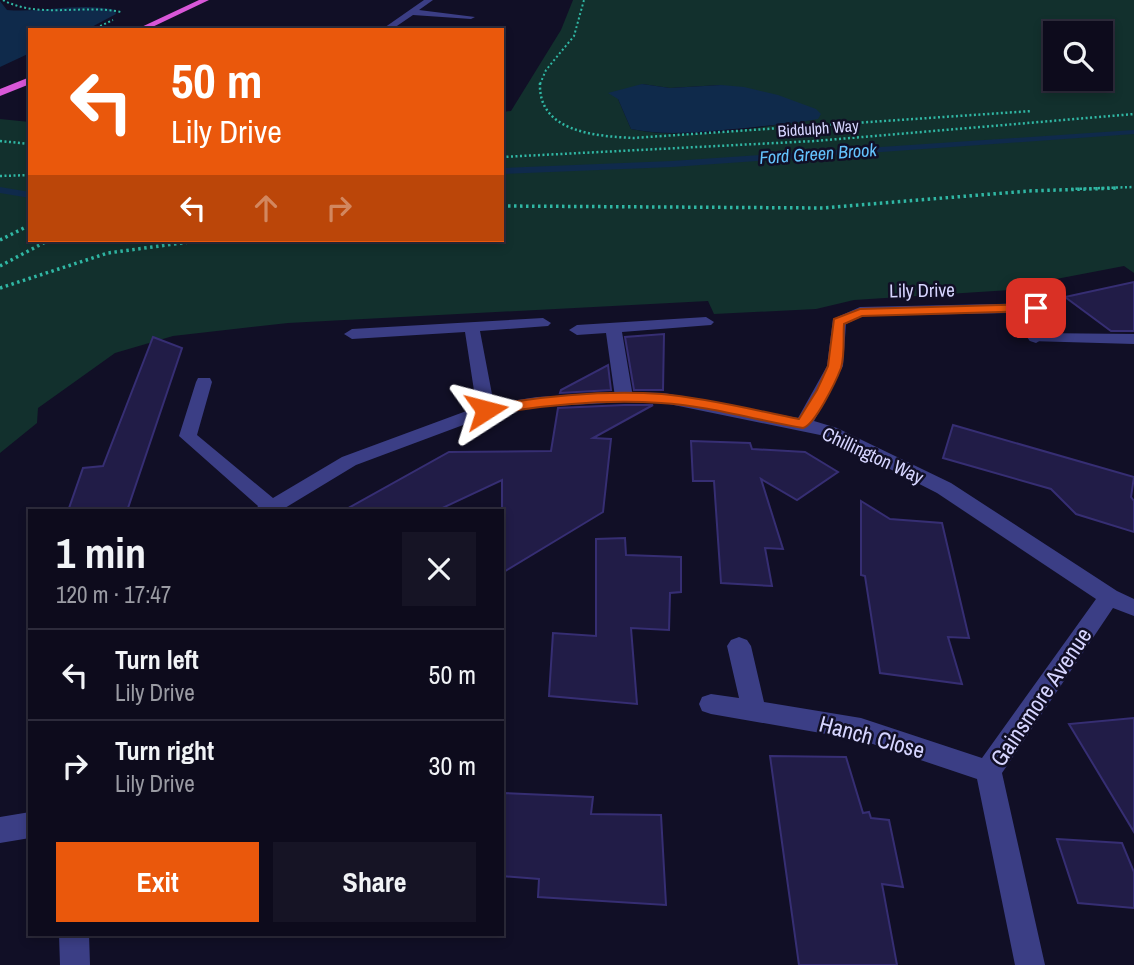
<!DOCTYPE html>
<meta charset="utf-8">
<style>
:root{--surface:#0d0b1c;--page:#161425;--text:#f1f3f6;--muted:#9a9ba3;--line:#2d2b3b;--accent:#ea580c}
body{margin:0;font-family:"Archivo Narrow",sans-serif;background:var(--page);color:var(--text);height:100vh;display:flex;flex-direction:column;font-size:26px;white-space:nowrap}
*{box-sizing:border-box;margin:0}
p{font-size:23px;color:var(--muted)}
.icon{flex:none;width:38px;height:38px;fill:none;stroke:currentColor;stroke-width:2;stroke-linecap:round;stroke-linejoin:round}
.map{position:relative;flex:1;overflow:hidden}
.panel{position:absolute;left:28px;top:509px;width:476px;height:427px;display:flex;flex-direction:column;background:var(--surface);border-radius:0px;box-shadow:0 4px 10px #0003,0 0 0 2px var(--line)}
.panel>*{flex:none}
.banner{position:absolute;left:28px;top:28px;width:476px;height:214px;border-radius:0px;box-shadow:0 4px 10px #0003,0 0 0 2px var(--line);background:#ea580c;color:#fff;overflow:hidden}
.tools{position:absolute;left:1043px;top:21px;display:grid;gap:14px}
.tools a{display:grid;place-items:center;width:70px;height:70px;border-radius:0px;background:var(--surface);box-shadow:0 4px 10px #0003,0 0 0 2px var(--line);font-size:35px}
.pin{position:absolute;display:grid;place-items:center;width:60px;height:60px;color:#fff;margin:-30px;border-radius:14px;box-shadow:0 4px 10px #0006}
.me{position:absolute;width:77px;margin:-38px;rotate:81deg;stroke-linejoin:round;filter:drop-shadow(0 0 5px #0008)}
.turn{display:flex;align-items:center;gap:24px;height:147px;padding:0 28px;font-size:32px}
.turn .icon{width:91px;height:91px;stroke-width:2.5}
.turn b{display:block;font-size:49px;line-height:60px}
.lanes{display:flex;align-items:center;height:66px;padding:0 28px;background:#0003;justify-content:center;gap:35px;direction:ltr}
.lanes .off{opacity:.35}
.round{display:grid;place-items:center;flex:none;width:74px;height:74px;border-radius:0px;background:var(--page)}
.overview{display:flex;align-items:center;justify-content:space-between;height:119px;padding:0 28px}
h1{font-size:42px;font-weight:800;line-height:52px}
.button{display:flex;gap:14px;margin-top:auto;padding:14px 28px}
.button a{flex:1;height:80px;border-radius:0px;background:var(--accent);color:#fff;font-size:28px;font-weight:800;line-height:80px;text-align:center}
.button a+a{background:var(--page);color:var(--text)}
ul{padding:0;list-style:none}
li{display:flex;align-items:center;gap:21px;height:91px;padding:0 28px;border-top:2px solid var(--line)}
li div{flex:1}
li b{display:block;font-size:26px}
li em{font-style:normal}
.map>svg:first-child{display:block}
</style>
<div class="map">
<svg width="1134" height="965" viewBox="0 0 1134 965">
<rect width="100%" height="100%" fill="#110f26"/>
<path fill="#12302d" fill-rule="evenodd" d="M 573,0 L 1134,0 L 1134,273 L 1124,266 L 1030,284 L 1027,289 L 854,300 L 816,309 L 714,314 L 708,301 L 288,323 L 173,336 L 115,353 L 38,408 L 37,423 L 0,453 L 0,119 L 30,122 L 30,240 L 502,240 L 502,112 L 511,111 L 561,30 ZM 1055,33 L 1101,33 L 1101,79 L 1055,79 ZM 642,84 L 670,88 L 721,85 L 811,120 C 753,128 689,141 631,129 L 618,99 Z"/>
<path fill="#0f2a4b" d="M 0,1 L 7,10 C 43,13 80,2 115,10 L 116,14 L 86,30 L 30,30 L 30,53 L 0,67 Z
M 642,84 L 670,88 L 721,85 L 744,87 L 778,95 L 816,109 L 821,114 L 818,119 C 794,124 770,125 746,128 C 708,131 669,137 631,129 L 618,99 L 608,93 Z"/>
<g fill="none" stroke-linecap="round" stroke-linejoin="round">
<path fill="#0f2a4b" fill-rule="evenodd" d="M 1134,130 L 1134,134 L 672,167 L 502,174 L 502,168 L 672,161 Z
M 0,187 L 30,192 L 30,198 L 0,193 Z"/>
</g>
<path fill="#211c47" stroke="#362e73" stroke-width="2" d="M 1134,282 L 1134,331 L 1111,331 L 1065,297 Z
M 664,334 L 663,390 L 634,390 L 625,337 Z
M 153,337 L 182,348 L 127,511 L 68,511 L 83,468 L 103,466 Z
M 608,365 L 611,390 L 560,393 L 561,390 Z
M 624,405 L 653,405 L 593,438 L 611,439 L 603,512 L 502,573 L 502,480 L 436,511 L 343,511 L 449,452 L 551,451 L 558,408 Z
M 953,425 L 1134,477 L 1131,497 L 1134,501 L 1134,532 L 1076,514 L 1051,489 L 943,458 Z
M 691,441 L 750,443 L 752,449 L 805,452 L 838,472 L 797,500 L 761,479 L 783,549 L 765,548 L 772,586 L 721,583 L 714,481 L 693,481 Z
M 861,501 L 890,519 L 942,523 L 969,638 L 948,637 L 962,684 L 880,673 L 865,576 L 861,575 Z
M 625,538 L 626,555 L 681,557 L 681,592 L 670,593 L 669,630 L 631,628 L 637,704 L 549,696 L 553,633 L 596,636 L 596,539 Z
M 1134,718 L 1134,832 L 1069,724 Z
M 770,756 L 846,757 L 863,813 L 869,812 L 871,818 L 889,820 L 903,887 L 882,884 L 897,965 L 799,965 Z
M 502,793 L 593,797 L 591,814 L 661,815 L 666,905 L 538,897 L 539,879 L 502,876 Z
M 1057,839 L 1122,843 L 1134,872 L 1134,908 L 1078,903 Z"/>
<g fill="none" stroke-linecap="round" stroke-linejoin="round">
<path stroke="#30b7a4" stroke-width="2" stroke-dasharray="2 2.5" stroke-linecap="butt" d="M 3,0 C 38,19 83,4 121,12
M 212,29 L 227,30
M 92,30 L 113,20
M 540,84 L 546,70 L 574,36 L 584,0"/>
<path stroke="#30b7a4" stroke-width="2.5" stroke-dasharray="2 2.5" stroke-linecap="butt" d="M 540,83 C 538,132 595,136 633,138 L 1032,111
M 0,141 L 30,144
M 502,157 L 815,141 L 1134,114
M 0,176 L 30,175
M 1071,189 L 1134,187"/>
<path stroke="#30b7a4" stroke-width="3.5" stroke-dasharray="2.5 3.5" stroke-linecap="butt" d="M 502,206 L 823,208 L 1028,191 L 1117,188
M 0,240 L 30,225
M 0,266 L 49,240
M 0,288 L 108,253 L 204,240"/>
<path fill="#3b3e85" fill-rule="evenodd" d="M 424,0 L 433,0 L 419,10 L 475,17 L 471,19 L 413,15 L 391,30 L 381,30 Z
M 706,317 L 714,322 L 711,325 L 622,332 L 633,397 L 624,402 L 615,397 L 606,333 L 577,335 L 569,330 L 577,325 Z
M 543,318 L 551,323 L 548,326 L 480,331 L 495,410 L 486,415 L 477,410 L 465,332 L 352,339 L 344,334 L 352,329 Z
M 1036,333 L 1134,334 L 1134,344 L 1030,341 L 1028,338 Z"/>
<path fill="#3b3e85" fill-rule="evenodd" d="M 1036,303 L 1044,308 L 1041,311 L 1024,313 L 1044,338 L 1036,343 L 1030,341 L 1008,313 L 863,316 L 846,324 L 843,366 L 814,421 L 837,428 L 951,483 L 1117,591 L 1134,599 L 1134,616 L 1113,608 L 1002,773 L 1045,965 L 1015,965 L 977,779 L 861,740 L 711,714 L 702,711 L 699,704 L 702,697 L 711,694 L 739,698 L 727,646 L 731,640 L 739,637 L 747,640 L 751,646 L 764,702 L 861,718 L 982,758 L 1096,599 L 937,493 L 825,436 L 664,403 L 624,402 L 537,407 L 490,415 L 356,465 L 280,511 L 255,511 L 258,506 L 179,436 L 196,382 L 198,378 L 210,378 L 212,382 L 197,435 L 273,498 L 342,457 L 480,406 L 537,397 L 624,392 L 664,393 L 798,418 L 827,366 L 833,319 L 860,307 Z
M 30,812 L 30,838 L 0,843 L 0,817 Z
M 59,934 L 89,934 L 90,965 L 60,965 Z"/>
<path fill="#d857d8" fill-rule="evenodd" d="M 199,0 L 209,0 L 146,30 L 135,30 Z
M 30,77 L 30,84 L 0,96 L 0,89 Z"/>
</g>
<path fill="#ea580c" stroke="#983908" stroke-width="2" d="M 1036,304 L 1042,308 L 1040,311 L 862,316 L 844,324 C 843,338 845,355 841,368 C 836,381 815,425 803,428 C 756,420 708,406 661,403 C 602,399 543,405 486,415 L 478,410 L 486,406 C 543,396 603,390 662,394 C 707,398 754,410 799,419 L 817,390 L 828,366 L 834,319 L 860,309 Z"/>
<g text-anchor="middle" stroke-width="5" stroke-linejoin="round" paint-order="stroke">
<g font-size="16" fill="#d6d5ff" stroke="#110f26">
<text transform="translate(818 128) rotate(-4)" y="6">Biddulph Way</text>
</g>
<g font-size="18" font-style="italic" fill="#64c3fd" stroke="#110f26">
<text transform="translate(818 154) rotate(-4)" y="6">Ford Green Brook</text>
</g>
<g font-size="19" fill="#d6d5ff" stroke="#110f26">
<text transform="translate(922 290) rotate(-1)" y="7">Lily Drive</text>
<text transform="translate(873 455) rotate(25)" y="7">Chillington Way</text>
</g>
<g font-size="23" fill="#d6d5ff" stroke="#110f26">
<text transform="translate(1041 697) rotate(-56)" y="8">Gainsmore Avenue</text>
<text transform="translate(872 737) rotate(15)" y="8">Hanch Close</text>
</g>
</g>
</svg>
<div class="tools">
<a><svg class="icon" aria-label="search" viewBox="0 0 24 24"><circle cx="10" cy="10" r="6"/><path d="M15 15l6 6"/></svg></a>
</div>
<div class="pin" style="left:1036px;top:308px;background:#d93025"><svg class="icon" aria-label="arrive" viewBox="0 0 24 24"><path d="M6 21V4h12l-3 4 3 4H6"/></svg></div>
<svg class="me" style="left:486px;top:410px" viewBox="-20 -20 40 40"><path d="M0-17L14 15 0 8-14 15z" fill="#ea580c" stroke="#fff" stroke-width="4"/></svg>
<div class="banner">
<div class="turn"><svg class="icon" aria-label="left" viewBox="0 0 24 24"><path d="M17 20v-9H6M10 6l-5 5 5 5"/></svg><div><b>50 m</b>Lily Drive</div></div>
<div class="lanes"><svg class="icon" aria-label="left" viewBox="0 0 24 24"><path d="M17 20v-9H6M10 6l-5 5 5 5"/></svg><svg class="icon off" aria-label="ahead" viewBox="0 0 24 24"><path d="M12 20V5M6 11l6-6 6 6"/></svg><svg class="icon off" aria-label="right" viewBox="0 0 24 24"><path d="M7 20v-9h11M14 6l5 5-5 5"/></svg></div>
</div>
<section class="panel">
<div class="overview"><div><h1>1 min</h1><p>120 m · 17:47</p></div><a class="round"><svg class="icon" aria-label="close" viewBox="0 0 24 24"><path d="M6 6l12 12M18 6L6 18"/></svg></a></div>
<ul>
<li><svg class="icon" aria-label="left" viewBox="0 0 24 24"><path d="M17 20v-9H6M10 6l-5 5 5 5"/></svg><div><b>Turn left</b><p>Lily Drive</p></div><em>50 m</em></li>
<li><svg class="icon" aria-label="right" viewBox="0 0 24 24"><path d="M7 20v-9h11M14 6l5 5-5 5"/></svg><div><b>Turn right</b><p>Lily Drive</p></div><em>30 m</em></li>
</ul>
<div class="button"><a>Exit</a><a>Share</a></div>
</section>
</div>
